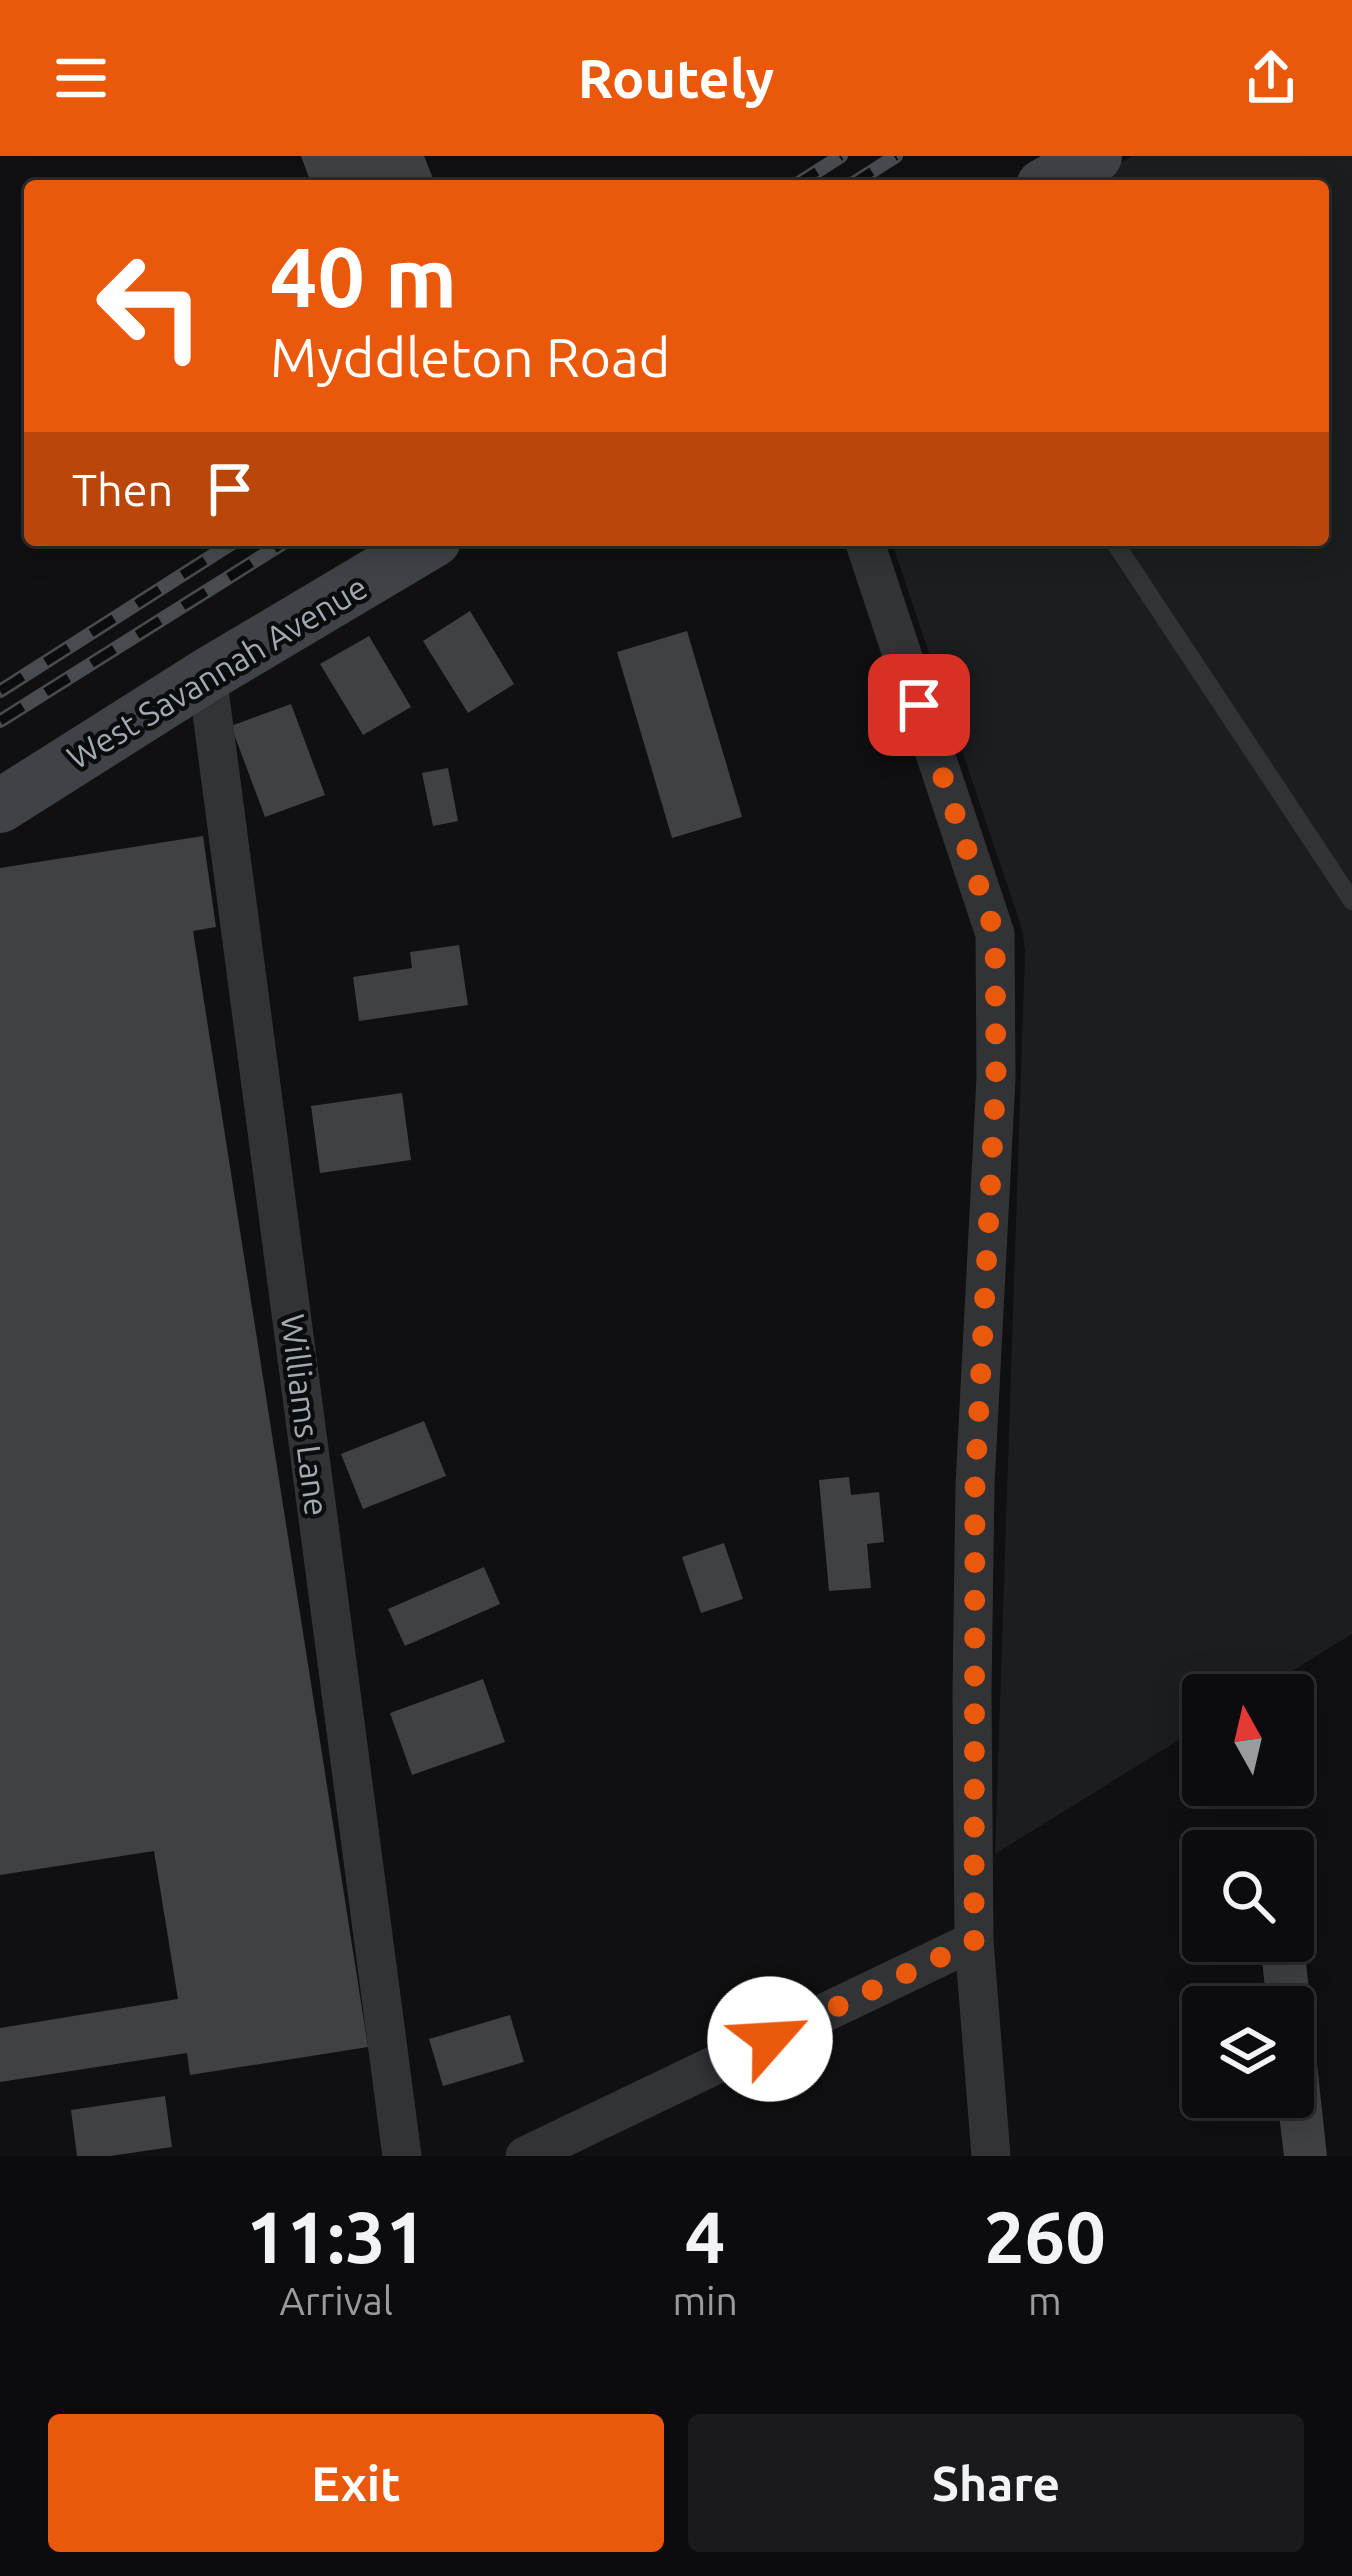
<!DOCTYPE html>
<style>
:root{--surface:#0c0c0e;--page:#1a1a1c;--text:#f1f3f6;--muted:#9a9b9e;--line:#2c2c2e;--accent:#ea580c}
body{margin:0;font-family:Ubuntu,sans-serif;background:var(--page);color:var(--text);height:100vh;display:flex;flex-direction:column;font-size:45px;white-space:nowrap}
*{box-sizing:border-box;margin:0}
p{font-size:39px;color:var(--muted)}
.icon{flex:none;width:66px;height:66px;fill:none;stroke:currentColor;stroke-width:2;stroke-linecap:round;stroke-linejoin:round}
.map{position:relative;height:2000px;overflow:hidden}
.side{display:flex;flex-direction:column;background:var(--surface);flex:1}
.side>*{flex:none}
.banner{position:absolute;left:24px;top:24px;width:1305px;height:366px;border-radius:12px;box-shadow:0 6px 30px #0003,0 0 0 3px var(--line);background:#ea580c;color:#fff;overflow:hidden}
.needle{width:78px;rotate:352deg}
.controls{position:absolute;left:1182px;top:1518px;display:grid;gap:24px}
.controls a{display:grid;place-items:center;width:132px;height:132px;border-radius:12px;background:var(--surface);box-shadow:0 6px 30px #0003,0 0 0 3px var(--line);font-size:60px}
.pin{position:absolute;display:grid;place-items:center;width:102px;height:102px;color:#fff;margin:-51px;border-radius:24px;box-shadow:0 6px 18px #0006}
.me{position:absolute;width:132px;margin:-66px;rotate:64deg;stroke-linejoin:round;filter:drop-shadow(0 0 9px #0008)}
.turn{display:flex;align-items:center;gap:42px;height:252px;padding:0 48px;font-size:54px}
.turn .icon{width:156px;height:156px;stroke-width:2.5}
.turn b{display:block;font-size:84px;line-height:102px}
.then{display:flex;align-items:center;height:114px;padding:0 48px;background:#0003;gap:24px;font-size:45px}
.eta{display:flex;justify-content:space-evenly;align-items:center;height:204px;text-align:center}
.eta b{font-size:72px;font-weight:700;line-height:84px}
.cta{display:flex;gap:24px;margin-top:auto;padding:24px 48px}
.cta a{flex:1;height:138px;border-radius:12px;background:var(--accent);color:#fff;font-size:48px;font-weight:700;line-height:138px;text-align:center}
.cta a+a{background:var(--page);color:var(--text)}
header{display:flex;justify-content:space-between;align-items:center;height:156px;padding:0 48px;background:var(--accent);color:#fff;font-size:54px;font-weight:700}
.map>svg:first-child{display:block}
</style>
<header><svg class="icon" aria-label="menu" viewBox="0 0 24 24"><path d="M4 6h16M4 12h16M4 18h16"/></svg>Routely<svg class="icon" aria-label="share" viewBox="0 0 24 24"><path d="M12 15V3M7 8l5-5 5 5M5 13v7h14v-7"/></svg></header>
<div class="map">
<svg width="1352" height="2000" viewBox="0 0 1352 2000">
<rect width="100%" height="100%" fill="#101012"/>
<path fill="#1c1d1f" d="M 1132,0 L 1352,0 L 1352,1478 L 1253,1539 L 1203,1539 L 1203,1569 L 995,1698 L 1025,795 L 1022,773 L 891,384 L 1323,384 L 1323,30 L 1081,30 Z"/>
<path fill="#3f4145" d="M 301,0 L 424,0 L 436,30 L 312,30 Z
M 470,455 L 514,528 L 468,557 L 423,485 Z
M 687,475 L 742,661 L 672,682 L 617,496 Z
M 369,480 L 411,551 L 363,579 L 320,508 Z
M 291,548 L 325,639 L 265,661 L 231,570 Z
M 448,612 L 458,665 L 433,670 L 422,617 Z
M 203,680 L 216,771 L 193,775 L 368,1891 L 190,1919 L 187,1897 L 0,1926 L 0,1872 L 178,1843 L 154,1695 L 0,1719 L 0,712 Z
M 459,789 L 468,849 L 359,865 L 353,821 L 412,812 L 410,796 Z
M 402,937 L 411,1004 L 320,1017 L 311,950 Z
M 424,1265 L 446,1320 L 363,1353 L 341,1298 Z
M 849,1321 L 851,1339 L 879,1336 L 884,1386 L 867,1388 L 871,1432 L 829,1435 L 819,1324 Z
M 724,1387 L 743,1443 L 701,1457 L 682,1401 Z
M 484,1411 L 500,1448 L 405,1490 L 388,1453 Z
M 483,1523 L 505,1586 L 412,1619 L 390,1557 Z
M 1302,1770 L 1327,2000 L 1284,2000 L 1277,1941 L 1293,1941 L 1293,1851 L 1267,1851 L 1260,1785 L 1293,1785 L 1293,1771 Z
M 510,1859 L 524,1906 L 443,1930 L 429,1883 Z
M 165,1940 L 172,1991 L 110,2000 L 77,2000 L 71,1954 Z"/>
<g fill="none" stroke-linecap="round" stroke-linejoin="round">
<path stroke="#313337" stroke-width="18" d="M 1113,384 L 1352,745"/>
<path stroke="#313337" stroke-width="39" d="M 864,384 L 995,778 L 996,922 L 975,1329 L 972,1536 L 974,1785 L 991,2000
M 207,519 L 402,2000
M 525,2000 L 974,1785"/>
<path stroke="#3f4247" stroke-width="54" d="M 1043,30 L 1095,0
M 0,650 L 207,519 L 434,384"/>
<defs>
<path id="rail" d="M 794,30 L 841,0
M 849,30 L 896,0
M 0,535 L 237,384
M 0,565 L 288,384"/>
</defs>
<use href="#rail" stroke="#484b50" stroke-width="14"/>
<use href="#rail" stroke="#0b0c0d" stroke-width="9" stroke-dasharray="27" stroke-linecap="butt"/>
</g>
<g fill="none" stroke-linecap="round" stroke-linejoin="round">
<path stroke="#ea580c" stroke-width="21" stroke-dasharray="0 37.8" d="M 770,1883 L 974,1785 L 975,1329 L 996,922 L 995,778 L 919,549"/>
</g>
<g text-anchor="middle" stroke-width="9" stroke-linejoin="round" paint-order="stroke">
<g font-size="33" fill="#a1a9b3" stroke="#0b0c0d">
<text transform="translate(217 516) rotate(-31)" y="12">West Savannah Avenue</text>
<text transform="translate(305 1259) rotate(83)" y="12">Williams Lane</text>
</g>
</g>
</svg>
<div class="controls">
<a><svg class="needle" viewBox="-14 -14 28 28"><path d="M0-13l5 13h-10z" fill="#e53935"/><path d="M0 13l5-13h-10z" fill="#9a9b9e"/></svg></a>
<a><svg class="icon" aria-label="search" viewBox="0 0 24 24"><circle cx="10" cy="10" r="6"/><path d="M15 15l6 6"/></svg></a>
<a><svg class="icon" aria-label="layers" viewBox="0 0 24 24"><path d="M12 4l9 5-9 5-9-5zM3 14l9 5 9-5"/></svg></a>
</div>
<div class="pin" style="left:919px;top:549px;background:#d93025"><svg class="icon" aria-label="arrive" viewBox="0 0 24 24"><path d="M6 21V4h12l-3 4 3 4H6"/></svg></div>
<svg class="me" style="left:770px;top:1883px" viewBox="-20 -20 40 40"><circle r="19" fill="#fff"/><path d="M0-13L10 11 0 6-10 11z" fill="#ea580c"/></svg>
<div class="banner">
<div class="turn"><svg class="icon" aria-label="left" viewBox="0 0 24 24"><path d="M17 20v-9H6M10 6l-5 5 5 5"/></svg><div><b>40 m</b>Myddleton Road</div></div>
<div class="then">Then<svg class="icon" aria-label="arrive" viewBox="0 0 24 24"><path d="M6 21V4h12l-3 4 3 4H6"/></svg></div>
</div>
</div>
<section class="side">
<div class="eta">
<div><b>11:31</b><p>Arrival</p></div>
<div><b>4</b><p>min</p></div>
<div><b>260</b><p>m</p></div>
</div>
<div class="cta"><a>Exit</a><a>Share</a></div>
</section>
